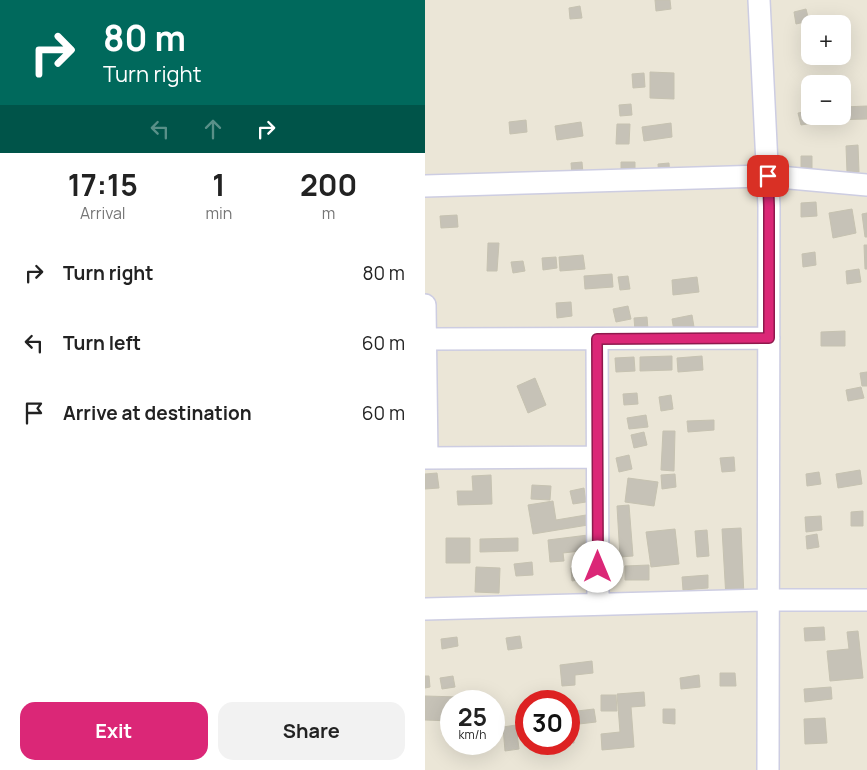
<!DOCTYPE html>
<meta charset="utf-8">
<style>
:root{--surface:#fff;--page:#f2f2f2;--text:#222;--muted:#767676;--accent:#db2777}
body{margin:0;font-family:Manrope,sans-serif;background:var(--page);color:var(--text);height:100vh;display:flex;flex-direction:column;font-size:19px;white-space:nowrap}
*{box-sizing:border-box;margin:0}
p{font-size:16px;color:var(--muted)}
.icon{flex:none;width:28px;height:28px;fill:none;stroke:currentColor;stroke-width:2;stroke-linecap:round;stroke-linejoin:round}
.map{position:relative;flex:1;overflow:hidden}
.side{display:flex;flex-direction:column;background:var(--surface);width:425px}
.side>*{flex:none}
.top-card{background:#00695c;color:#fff;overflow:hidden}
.tools{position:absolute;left:376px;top:15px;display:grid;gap:10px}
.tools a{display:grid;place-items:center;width:50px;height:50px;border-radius:10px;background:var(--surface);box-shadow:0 5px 20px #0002;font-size:25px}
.speed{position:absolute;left:15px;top:690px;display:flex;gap:10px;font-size:25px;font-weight:700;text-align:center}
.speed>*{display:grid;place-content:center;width:65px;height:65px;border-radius:50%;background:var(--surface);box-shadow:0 5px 20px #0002;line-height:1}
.speed small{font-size:12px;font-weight:400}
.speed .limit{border:8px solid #d22;background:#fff;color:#111}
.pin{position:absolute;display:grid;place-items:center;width:42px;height:42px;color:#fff;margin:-21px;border-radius:10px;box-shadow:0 2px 8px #0006}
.me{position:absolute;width:55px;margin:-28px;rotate:0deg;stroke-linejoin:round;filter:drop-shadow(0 0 4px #0008)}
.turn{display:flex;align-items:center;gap:18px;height:105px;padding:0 20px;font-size:22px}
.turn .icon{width:65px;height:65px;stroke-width:2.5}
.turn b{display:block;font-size:35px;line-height:42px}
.lanes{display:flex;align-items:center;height:48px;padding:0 20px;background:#0003;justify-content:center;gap:25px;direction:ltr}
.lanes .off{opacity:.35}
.eta{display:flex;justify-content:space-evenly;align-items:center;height:85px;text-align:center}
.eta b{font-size:30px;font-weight:700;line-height:35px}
.action{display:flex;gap:10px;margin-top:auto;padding:10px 20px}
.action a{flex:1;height:58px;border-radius:15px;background:var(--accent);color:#fff;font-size:20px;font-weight:700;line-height:58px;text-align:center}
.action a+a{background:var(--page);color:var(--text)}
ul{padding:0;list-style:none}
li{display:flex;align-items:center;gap:15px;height:70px;padding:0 20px}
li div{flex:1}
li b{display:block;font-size:19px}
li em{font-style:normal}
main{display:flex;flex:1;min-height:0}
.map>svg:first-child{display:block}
</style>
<main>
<section class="side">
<div class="top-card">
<div class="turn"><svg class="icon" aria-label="right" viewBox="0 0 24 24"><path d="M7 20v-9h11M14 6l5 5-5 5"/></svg><div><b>80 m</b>Turn right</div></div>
<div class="lanes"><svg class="icon off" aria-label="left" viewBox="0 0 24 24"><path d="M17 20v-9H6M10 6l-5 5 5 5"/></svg><svg class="icon off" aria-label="ahead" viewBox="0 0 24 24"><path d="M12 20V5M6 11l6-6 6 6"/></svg><svg class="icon" aria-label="right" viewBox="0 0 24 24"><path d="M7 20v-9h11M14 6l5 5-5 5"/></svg></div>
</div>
<div class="eta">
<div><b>17:15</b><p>Arrival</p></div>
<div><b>1</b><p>min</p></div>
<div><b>200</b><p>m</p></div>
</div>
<ul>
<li><svg class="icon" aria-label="right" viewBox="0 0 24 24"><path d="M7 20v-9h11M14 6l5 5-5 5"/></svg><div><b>Turn right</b></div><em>80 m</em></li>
<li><svg class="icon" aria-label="left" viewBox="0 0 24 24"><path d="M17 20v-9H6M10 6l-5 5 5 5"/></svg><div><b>Turn left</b></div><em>60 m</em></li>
<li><svg class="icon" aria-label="arrive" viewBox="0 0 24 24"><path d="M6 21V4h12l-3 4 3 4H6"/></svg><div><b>Arrive at destination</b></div><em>60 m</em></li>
</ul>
<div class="action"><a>Exit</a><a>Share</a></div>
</section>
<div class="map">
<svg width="442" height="770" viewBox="0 0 442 770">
<rect width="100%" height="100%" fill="#ebe6d7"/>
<path fill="#c6c2b7" stroke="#c6c2b1" d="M 230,0 L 245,0 L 246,9 L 231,11 Z
M 155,6 L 157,18 L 145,19 L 144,8 Z
M 381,9 L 384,21 L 371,24 L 369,12 Z
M 225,72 L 249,73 L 249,99 L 225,98 Z
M 219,73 L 220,87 L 208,88 L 207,74 Z
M 206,104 L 207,115 L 195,116 L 194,105 Z
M 442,106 L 442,119 L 405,120 L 404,116 L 418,116 L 418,107 Z
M 385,111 L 385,116 L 387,116 L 388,123 L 376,125 L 373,113 Z
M 101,120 L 102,132 L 85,134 L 84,122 Z
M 156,122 L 158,136 L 132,140 L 130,126 Z
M 246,123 L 247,137 L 219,141 L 217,127 Z
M 192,124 L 205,124 L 204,144 L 191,144 Z
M 433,145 L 434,172 L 422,172 L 421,146 Z
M 376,156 L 387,156 L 387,172 L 376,172 Z
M 157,162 L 158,174 L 147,175 L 146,163 Z
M 196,162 L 210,162 L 210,177 L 196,177 Z
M 244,163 L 245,178 L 234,178 L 233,164 Z
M 391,202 L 392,216 L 376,217 L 376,203 Z
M 427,209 L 431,233 L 408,238 L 404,213 Z
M 442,213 L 442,237 L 440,237 L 437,214 Z
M 32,215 L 33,227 L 16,228 L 15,216 Z
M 63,243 L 74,243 L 72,271 L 62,271 Z
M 439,245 L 442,245 L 442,269 L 440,269 Z
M 390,252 L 391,265 L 378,267 L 377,254 Z
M 158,255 L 160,269 L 135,271 L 134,257 Z
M 131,257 L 132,268 L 118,270 L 117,258 Z
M 98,261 L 100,271 L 88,273 L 86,262 Z
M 434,269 L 436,282 L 422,284 L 421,271 Z
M 187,274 L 188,287 L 160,289 L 159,276 Z
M 203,276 L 205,289 L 195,290 L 193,277 Z
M 272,277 L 274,292 L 248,295 L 247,280 Z
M 146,302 L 147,316 L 132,318 L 131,303 Z
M 203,306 L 206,319 L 191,322 L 188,309 Z
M 267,315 L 269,327 L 249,331 L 247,319 Z
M 222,317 L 223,330 L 210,331 L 209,318 Z
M 420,331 L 420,346 L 396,346 L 396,332 Z
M 247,356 L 247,370 L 215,371 L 215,357 Z
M 277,356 L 278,370 L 253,372 L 252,358 Z
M 209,357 L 210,371 L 191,372 L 190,358 Z
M 442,372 L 442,386 L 437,386 L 435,373 Z
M 110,378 L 121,405 L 103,413 L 92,386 Z
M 436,387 L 439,398 L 423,401 L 421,390 Z
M 212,393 L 213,404 L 199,405 L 198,394 Z
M 246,395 L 248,409 L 236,411 L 234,397 Z
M 221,415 L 223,427 L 204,429 L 202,418 Z
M 289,420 L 289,430 L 263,432 L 262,421 Z
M 238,431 L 250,431 L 249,471 L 236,470 Z
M 219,432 L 222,445 L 209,448 L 206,435 Z
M 204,455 L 207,469 L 194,472 L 191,458 Z
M 309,457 L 310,471 L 297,472 L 295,458 Z
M 435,470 L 437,484 L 413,488 L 411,474 Z
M 394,472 L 396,484 L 382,486 L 381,474 Z
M 12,473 L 14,488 L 0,489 L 0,474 Z
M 250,474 L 251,487 L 237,489 L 236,475 Z
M 66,475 L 67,504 L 33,505 L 32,491 L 48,491 L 47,476 Z
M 203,478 L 233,482 L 229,506 L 200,502 Z
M 107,485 L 126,486 L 125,500 L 106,499 Z
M 159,488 L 161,502 L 148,504 L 145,491 Z
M 128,501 L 131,520 L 161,515 L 163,525 L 108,534 L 103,505 Z
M 204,505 L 208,556 L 195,557 L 192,506 Z
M 438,511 L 438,526 L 426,526 L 426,512 Z
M 396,516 L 397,530 L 381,532 L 380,517 Z
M 316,528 L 319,597 L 301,598 L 297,529 Z
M 250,529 L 254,564 L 226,567 L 221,532 Z
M 282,530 L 284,556 L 272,557 L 270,531 Z
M 392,534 L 394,547 L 382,549 L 381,536 Z
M 163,535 L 164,550 L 138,553 L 139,561 L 125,562 L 123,540 Z
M 21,538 L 45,538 L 45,563 L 21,563 Z
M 93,538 L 93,551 L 55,552 L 55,539 Z
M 107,562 L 108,575 L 91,576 L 89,564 Z
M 163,565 L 165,578 L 147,581 L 146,568 Z
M 224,565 L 224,580 L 200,580 L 200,566 Z
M 51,567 L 75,568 L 74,593 L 50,592 Z
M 283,575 L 283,588 L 258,590 L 257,577 Z
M 399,627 L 400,640 L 380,641 L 379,628 Z
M 433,631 L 438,678 L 405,681 L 402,651 L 424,649 L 422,632 Z
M 95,636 L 97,648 L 83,650 L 81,638 Z
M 32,637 L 33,646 L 17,649 L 16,639 Z
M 167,661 L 168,673 L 150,675 L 150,685 L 137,686 L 135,665 Z
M 295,673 L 310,673 L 311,686 L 295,686 Z
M 274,675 L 275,687 L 256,689 L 255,678 Z
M 0,676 L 4,676 L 5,687 L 0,688 Z
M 28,676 L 30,687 L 17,689 L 15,678 Z
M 406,687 L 407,699 L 380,702 L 379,689 Z
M 219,692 L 220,706 L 206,707 L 209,747 L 177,750 L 176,734 L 195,732 L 192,694 Z
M 176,695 L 191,695 L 192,711 L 176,711 Z
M 0,696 L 34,697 L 34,701 L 26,701 L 26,721 L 0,720 Z
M 169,709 L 171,722 L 154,724 L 152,711 Z
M 238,709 L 250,709 L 250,724 L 238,723 Z
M 400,718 L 402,743 L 380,744 L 379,719 Z
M 144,724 L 148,724 L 149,743 L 144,743 Z
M 91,725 L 94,749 L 80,751 L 78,727 Z"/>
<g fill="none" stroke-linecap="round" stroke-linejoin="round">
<defs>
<path id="street" d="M 334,0 L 344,206 L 343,770
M 0,186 L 343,176 L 442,185
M 0,305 L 2,458
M 0,339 L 344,338
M 172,339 L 173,604
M 0,458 L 172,457
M 0,609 L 343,600 L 442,600"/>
</defs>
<use href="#street" stroke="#cdcde2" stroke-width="24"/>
<use href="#street" stroke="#fff" stroke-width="21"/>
</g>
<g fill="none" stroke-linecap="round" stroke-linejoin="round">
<defs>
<path id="route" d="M 173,567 L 172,339 L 344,338 L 344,206 L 343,176"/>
</defs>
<use href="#route" stroke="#8e194d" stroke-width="12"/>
<use href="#route" stroke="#db2777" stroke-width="9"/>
</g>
</svg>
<div class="tools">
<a>+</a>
<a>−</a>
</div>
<div class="speed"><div>25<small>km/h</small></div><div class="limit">30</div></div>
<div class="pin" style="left:343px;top:176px;background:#d93025"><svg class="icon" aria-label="arrive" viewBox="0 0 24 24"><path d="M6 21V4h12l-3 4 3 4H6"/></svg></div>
<svg class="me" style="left:173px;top:567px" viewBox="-20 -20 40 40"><circle r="19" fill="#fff"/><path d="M0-13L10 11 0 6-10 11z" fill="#db2777"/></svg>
</div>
</main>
